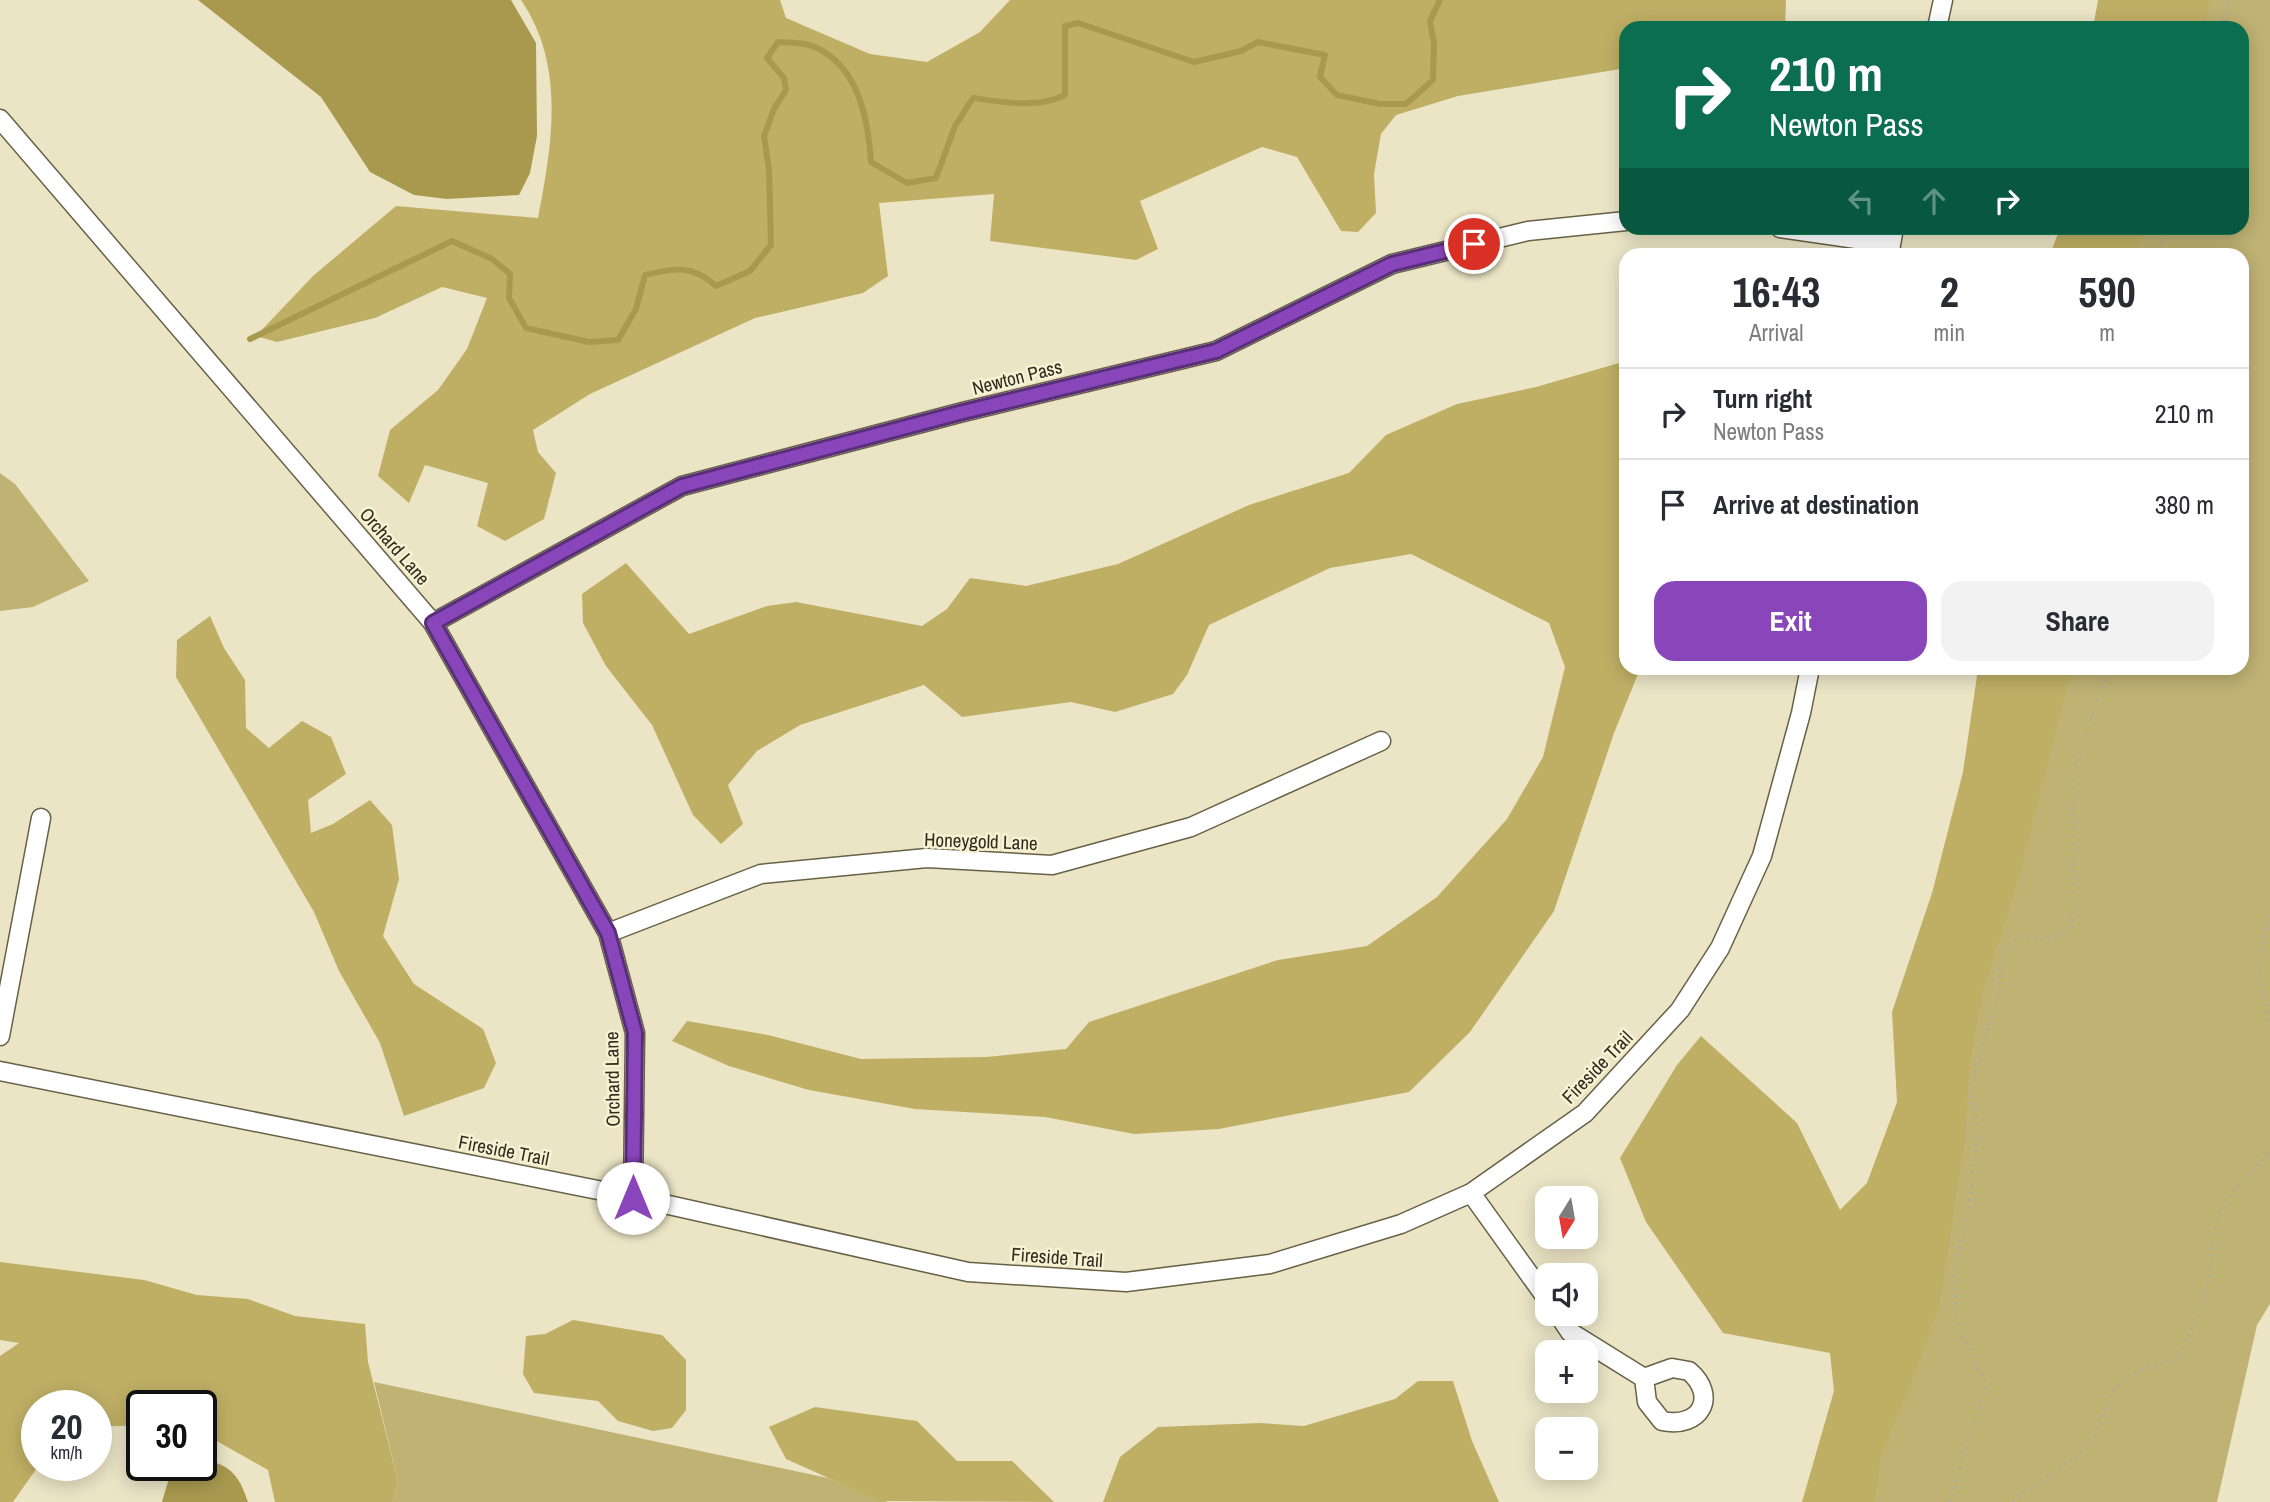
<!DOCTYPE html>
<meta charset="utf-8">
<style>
:root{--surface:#fff;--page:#f2f2f3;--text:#2b2b33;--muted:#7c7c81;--line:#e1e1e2;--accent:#8946ba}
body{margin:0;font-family:"Archivo Narrow",sans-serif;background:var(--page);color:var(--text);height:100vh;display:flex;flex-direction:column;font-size:26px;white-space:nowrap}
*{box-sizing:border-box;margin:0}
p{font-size:23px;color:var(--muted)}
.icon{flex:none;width:38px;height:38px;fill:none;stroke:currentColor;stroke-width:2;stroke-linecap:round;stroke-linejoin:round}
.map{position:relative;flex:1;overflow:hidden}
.sheet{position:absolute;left:1619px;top:248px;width:630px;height:427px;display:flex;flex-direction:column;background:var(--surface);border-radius:21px;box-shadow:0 4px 18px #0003}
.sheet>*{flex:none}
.banner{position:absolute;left:1619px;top:21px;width:630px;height:214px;border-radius:21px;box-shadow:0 4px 18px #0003;background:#0b6e4f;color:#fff;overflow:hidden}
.needle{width:46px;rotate:191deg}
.tools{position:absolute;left:1535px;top:1186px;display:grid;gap:14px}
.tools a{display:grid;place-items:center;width:63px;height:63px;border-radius:14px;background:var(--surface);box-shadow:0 4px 18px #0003;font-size:35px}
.speed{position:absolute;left:21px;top:1390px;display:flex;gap:14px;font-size:35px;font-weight:700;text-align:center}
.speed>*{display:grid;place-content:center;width:91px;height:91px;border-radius:50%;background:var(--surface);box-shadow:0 4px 18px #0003;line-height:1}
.speed small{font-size:18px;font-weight:400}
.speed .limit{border:4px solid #111;border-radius:10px;background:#fff;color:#111}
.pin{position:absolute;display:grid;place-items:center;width:60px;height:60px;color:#fff;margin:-30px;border:4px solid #fff;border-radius:50%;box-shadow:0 2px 7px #0007}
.me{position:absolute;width:77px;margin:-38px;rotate:0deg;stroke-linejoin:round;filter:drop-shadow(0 0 5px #0008)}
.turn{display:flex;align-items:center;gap:24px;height:147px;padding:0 35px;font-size:32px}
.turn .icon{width:91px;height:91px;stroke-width:2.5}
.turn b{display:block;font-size:49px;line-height:60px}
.lanes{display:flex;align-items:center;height:66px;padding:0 35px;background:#0003;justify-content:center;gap:35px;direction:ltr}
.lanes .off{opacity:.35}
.eta{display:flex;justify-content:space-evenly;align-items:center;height:119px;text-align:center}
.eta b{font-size:42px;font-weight:700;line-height:49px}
.button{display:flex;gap:14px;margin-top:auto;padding:14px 35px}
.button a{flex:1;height:80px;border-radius:21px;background:var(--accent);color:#fff;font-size:28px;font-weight:700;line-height:80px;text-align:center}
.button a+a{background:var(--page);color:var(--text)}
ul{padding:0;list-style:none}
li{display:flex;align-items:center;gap:21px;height:91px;padding:0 35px;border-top:2px solid var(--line)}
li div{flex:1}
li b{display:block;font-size:26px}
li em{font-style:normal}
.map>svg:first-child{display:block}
</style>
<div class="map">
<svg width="2270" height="1502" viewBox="0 0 2270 1502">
<rect width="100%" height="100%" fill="#ebe5c6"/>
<path fill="#bfb273" d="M 2149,0 L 2270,0 L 2270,1304 L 2257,1325 L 2217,1502 L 1854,1502 L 2008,669 L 2242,668 L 2242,256 L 2095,255 L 2101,228 L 2242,228 L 2242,28 L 2143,28 Z
M 0,473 L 15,484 L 89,581 L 33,607 L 0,611 Z
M 374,1382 L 828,1478 L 888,1502 L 393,1502 L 398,1481 Z"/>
<path fill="#bfaf65" d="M 521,0 L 780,0 L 786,18 L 870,54 L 927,62 L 980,32 L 1010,0 L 1786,0 L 1785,28 L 1626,28 L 1626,68 L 1458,96 L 1396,115 L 1381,134 L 1374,174 L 1376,213 L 1358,232 L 1341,231 L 1297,157 L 1262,147 L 1140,201 L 1158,249 L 1136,260 L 990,241 L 994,194 L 879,203 L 888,276 L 863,293 L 755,318 L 590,394 L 533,430 L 538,452 L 556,473 L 544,519 L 505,541 L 477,526 L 488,483 L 425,465 L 409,503 L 378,476 L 390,430 L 438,390 L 467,349 L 487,298 L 442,287 L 375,318 L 277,342 L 256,336 L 313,276 L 396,206 L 538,218 C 552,145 566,66 521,0 Z
M 2098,0 L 2209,0 L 2205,28 L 2093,28 Z
M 2060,228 L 2146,228 L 2135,255 L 2050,255 Z
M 1626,361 L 1626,668 L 1640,669 L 1614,733 L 1554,911 L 1470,1032 L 1409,1092 L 1219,1129 L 1134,1134 L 1045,1117 L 915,1109 L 809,1090 L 729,1066 L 672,1041 L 687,1021 L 768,1035 L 861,1059 L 987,1057 L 1066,1049 L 1089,1022 L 1278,960 L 1367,946 L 1437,897 L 1507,819 L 1543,757 L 1565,667 L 1549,623 L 1411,554 L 1330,568 L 1209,625 L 1187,675 L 1173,694 L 1115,712 L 1071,702 L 962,717 L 924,685 L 800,725 L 757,751 L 728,785 L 743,824 L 721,844 L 693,815 L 652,725 L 606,666 L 583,623 L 582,594 L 626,563 L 689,634 L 767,606 L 796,602 L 922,626 L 947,609 L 970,578 L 1026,586 L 1118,564 L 1249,505 L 1349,473 L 1386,435 L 1457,404 L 1536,387 Z
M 210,616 L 224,648 L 245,680 L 246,728 L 269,748 L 302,721 L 331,737 L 346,774 L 308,800 L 311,833 L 333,824 L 370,800 L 392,825 L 399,879 L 383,936 L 414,984 L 483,1029 L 496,1063 L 484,1088 L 404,1116 L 380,1043 L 339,971 L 314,912 L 176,677 L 177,640 Z
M 1978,669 L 2071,669 L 2015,891 L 1984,987 L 1970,1061 L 1965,1139 L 1940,1302 L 1917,1369 L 1880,1458 L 1875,1502 L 1802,1502 L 1834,1391 L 1830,1353 L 1723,1333 L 1646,1222 L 1620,1158 L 1677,1065 L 1701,1036 L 1797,1123 L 1840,1210 L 1867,1183 L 1897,1102 L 1892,1012 L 1932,893 L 1963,772 Z
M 0,1262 L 144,1280 L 197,1295 L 248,1299 L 295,1316 L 365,1324 L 368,1362 L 398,1481 L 393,1502 L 275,1502 L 268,1470 L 201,1432 L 201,1405 L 142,1405 L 142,1425 L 96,1427 L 96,1405 L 37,1405 L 37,1465 L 39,1465 L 13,1502 L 0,1502 L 0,1356 L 19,1343 L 0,1340 Z
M 573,1320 L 662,1335 L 686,1360 L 686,1410 L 672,1428 L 653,1431 L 618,1421 L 598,1401 L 534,1393 L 523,1374 L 526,1336 L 545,1334 Z
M 1418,1381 L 1453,1381 L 1472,1441 L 1499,1502 L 1103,1502 L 1120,1457 L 1158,1427 L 1260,1423 L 1304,1426 L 1395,1399 Z
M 815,1407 L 917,1421 L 957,1461 L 1012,1461 L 1054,1502 L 880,1501 L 786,1459 L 769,1427 Z"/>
<path fill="#a9994f" d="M 198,0 L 511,0 L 536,43 L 537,136 L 530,173 L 519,195 L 447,199 L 414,195 L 370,172 L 321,97 Z
M 205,1459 C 232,1467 239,1475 248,1502 L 162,1502 L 170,1475 L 193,1465 L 201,1465 Z"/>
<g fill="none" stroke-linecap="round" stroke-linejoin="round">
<path stroke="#a9994f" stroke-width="6" d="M 250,339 L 452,241 L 492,259 L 510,274 L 509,298 L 526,328 L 589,342 L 618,340 L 636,309 L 645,275 C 674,268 692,264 716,286 L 750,271 L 771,245 L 769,170 L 764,136 L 774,109 L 786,90 L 784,78 L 767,58 L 778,42 C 789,43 805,42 815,47 C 859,67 868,119 871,162 L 907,183 L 936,178 L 955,126 L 973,98 C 1003,102 1037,109 1065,95 L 1065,26 L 1078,23 L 1194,62 L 1241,51 L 1258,42 L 1325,55 L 1320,77 L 1337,95 L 1380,104 L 1406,104 L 1433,80 L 1434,44 L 1430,21 L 1440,0"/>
<defs>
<path id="street" d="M 1937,28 L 1943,0
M 0,119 L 433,623 L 608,933 L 635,1033 L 633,1197
M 1780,228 L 1891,244
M 1889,256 L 1894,228
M 433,623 L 682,486 L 963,412 L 1216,351 L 1392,264 L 1528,231 L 1626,221
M 608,933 L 761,874 L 927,858 L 1052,865 L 1191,827 L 1381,741
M 0,1036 L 41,818
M 0,1071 L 633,1197 L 968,1272 L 1126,1282 L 1270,1264 L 1401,1224 L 1471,1193 L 1585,1113 L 1680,1010 L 1720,948 L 1762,856 L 1801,713 L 1810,668
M 1471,1193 L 1547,1299
M 1558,1314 L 1570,1332 L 1644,1378
M 1672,1368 L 1689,1371 C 1718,1396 1701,1429 1662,1421 L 1647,1402 L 1644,1378 Z"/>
</defs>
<use href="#street" stroke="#676146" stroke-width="21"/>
<path stroke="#b1ac93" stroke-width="3.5" stroke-dasharray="2 5" stroke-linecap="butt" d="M 2222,28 L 2229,0
M 2158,256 L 2165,228
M 2270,915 C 2256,955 2257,982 2270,1022
M 1949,1502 L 1986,1385 L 1957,1322 L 1953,1278 L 1969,1205 L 1979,1125 L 1968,1092 L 1999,996 L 1999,971 L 2005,949 L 2021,936 L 2047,940 L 2073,929 L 2074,775 L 2096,702 L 2112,668
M 2013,1502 C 2035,1482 2061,1471 2082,1450 C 2105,1427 2097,1426 2109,1400 C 2122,1373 2150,1367 2176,1360 L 2200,1313 L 2209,1278 L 2214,1230 L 2227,1199 L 2270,1152"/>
<use href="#street" stroke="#fff" stroke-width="18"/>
</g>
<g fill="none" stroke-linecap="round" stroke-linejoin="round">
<defs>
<path id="route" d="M 633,1198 L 635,1033 L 608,933 L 433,623 L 682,486 L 963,412 L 1216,351 L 1392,264 L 1474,244"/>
</defs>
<use href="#route" stroke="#592e79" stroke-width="18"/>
<use href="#route" stroke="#8946ba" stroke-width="12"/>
</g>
<g text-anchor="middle" stroke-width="5" stroke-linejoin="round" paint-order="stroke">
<g font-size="19" fill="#2e2c20" stroke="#f8f2d3">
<text transform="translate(1017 377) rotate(-14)" y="7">Newton Pass</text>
<text transform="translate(395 546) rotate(49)" y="7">Orchard Lane</text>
<text transform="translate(981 841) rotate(2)" y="7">Honeygold Lane</text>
<text transform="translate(1597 1067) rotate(-46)" y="7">Fireside Trail</text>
<text transform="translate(612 1079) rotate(-91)" y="7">Orchard Lane</text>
<text transform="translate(504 1150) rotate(11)" y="7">Fireside Trail</text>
<text transform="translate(1057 1257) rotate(4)" y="7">Fireside Trail</text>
</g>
</g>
</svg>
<div class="tools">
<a><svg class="needle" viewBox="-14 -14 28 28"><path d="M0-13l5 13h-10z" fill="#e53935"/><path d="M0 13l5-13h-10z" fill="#7c7c81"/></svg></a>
<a><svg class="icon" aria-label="sound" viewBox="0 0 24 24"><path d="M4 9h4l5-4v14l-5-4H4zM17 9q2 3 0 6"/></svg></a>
<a>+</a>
<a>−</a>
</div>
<div class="speed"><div>20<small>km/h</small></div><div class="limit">30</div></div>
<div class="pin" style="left:1474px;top:244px;background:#d93025"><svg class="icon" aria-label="arrive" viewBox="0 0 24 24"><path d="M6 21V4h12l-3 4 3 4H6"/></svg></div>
<svg class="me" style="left:633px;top:1198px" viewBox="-20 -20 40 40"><circle r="19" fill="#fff"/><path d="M0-13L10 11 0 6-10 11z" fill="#8946ba"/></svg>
<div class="banner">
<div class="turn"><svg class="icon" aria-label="right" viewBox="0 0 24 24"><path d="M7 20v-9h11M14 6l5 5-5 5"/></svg><div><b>210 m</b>Newton Pass</div></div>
<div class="lanes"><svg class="icon off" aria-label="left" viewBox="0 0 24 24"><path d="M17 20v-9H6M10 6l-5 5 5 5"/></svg><svg class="icon off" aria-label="ahead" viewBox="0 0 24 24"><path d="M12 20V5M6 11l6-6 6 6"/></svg><svg class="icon" aria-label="right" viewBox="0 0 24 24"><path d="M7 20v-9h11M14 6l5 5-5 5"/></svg></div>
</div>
<section class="sheet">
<div class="eta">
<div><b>16:43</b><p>Arrival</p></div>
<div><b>2</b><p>min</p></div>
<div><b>590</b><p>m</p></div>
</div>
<ul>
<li><svg class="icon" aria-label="right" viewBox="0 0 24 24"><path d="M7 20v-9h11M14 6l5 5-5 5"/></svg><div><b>Turn right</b><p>Newton Pass</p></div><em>210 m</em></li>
<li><svg class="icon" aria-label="arrive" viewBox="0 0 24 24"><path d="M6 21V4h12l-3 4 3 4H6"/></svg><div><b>Arrive at destination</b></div><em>380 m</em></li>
</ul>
<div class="button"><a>Exit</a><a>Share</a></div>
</section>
</div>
